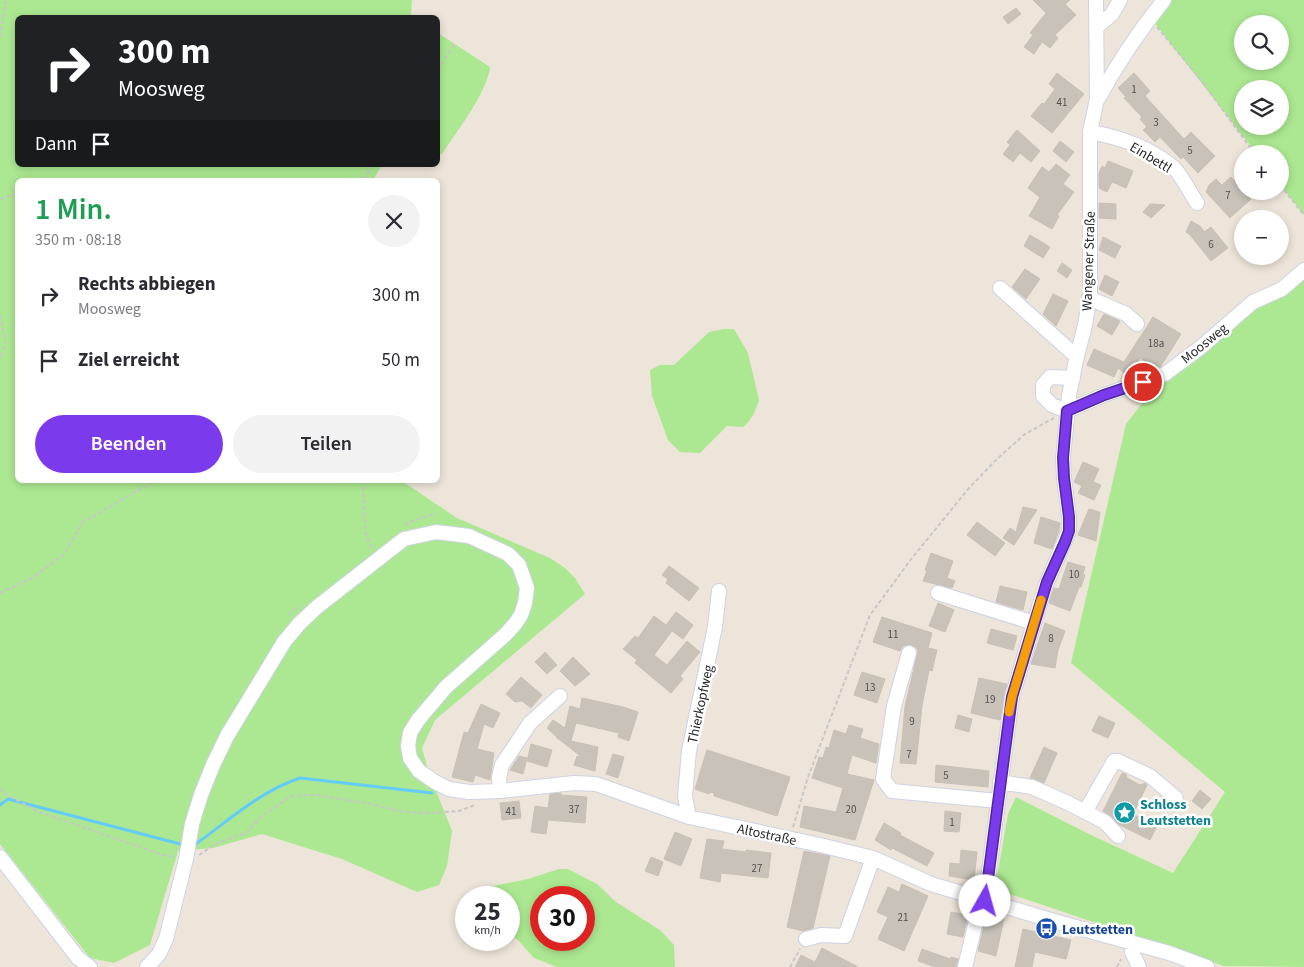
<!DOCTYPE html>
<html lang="de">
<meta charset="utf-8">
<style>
:root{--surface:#fff;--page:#f2f2f3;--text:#2b2b33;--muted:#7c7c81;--accent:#7c3aed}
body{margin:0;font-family:"Source Sans 3",sans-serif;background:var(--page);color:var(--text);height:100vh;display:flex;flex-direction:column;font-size:19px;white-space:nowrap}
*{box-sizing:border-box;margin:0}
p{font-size:16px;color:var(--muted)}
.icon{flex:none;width:28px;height:28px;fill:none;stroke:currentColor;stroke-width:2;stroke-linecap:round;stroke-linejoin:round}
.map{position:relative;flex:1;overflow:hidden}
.drawer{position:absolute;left:15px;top:178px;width:425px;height:305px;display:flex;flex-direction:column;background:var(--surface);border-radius:8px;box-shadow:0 2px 8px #0003}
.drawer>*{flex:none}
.hud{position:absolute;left:15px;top:15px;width:425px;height:152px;border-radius:8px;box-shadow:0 2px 8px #0003;background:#202124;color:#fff;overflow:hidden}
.fabs{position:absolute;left:1234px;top:15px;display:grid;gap:10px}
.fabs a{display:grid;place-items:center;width:55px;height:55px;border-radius:50%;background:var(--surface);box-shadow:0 2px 8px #0003;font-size:25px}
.speed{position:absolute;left:455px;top:886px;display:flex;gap:10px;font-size:25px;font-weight:700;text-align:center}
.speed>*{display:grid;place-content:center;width:65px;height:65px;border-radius:50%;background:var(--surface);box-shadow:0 2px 8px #0003;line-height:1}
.speed small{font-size:12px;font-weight:400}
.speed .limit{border:8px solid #d22;background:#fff;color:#111}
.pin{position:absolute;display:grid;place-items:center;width:42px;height:42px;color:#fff;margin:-21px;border:2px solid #fff;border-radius:50%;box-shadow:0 1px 5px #0007}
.me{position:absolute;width:55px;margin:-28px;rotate:7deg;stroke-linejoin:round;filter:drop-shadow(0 0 4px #0008)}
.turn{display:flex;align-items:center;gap:18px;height:105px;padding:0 20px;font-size:22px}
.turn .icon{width:65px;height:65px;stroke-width:2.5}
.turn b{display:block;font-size:35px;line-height:42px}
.then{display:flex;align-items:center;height:48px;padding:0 20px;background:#0003;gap:10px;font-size:19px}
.round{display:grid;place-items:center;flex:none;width:52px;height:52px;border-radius:26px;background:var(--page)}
.overview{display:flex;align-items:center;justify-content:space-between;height:85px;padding:0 20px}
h1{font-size:30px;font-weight:600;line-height:38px;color:#1e9e55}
.button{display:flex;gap:10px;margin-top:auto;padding:10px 20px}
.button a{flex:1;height:58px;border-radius:30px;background:var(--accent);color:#fff;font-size:20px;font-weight:600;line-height:58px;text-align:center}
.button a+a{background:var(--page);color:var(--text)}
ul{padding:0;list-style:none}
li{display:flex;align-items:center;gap:15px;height:65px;padding:0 20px}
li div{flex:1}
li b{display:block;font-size:19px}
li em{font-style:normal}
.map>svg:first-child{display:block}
</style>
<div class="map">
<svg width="1304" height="967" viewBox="0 0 1304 967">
<rect width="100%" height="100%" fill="#ede5d9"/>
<path fill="#ace891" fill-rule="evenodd" d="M 0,0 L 412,0 L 411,15 L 414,17 L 18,18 L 18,165 L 382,165 L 373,180 L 18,180 L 18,480 L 398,480 L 405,483 L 457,518 L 550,558 L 565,568 L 575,578 L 585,594 L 435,720 L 422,748 L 429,773 L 452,831 L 447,866 L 439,885 L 417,892 L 342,859 L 262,834 L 213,848 L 178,851 L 150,945 L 114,963 L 90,958 L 0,844 Z
M 1164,0 L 1304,0 L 1304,215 L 1280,184 L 1280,154 L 1257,154 L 1150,17 ZM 1242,24 L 1280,24 L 1280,61 L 1242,61 ZM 1242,89 L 1280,89 L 1280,126 L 1242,126 Z
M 438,33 L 490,67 C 487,93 457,131 442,154 L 438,153 Z
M 1304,270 L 1304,967 L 1224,966 L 995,889 L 1008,814 L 1016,797 L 1091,835 L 1173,873 L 1225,792 L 1071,663 L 1126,424 L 1165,374 Z
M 724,329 L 734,329 L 748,353 L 759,400 C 755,411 753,419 743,427 L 727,426 L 700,453 L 680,452 L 668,440 L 652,396 L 650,370 L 660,365 L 674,365 L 709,332 Z
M 559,869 L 568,869 L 597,884 L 616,902 L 660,930 L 674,945 L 675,967 L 557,967 L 534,958 L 517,939 L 509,936 L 509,898 L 470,897 L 473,890 L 528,879 ZM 541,898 L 584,898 L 584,940 L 541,940 Z"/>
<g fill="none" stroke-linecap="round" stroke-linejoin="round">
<path stroke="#63cbf8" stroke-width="3" d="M 0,805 L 8,799 L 184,845
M 193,846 C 227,822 260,791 300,778 L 432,793"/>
</g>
<path fill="#c8c2b9" stroke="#c8c1b3" d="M 1033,0 L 1070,0 L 1065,4 L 1076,15 L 1055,35 L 1058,38 L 1050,48 L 1042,42 L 1034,54 L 1024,47 L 1033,35 L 1030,33 L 1046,13 Z
M 1016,8 L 1021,14 L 1008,24 L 1003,17 Z
M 1057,73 L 1084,94 L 1052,133 L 1031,116 L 1042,103 L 1044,104 L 1055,89 L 1049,84 Z
M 1134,73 L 1150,91 L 1145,96 L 1184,139 L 1191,132 L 1215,156 L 1198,173 L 1183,157 L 1181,159 L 1160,137 L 1155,142 L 1143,130 L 1147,127 L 1140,119 L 1142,117 L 1124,98 L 1126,97 L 1118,88 Z
M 1017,130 L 1040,151 L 1031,162 L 1020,153 L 1013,162 L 1003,154 L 1010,145 L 1007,142 Z
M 1060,141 L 1074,152 L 1066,162 L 1053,151 Z
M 1108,161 L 1133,171 L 1126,188 L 1112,182 L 1107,192 L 1099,188 L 1099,173 L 1102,166 L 1105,168 Z
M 1056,164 L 1070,175 L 1063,184 L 1074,192 L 1057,215 L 1059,216 L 1052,229 L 1029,216 L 1040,197 L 1028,188 L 1042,167 L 1049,172 Z
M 1231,177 L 1251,199 L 1230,218 L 1206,192 L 1209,185 L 1216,179 L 1222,185 Z
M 1099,203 L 1116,204 L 1116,219 L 1099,218 Z
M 1150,204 L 1153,204 L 1165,205 L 1151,218 L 1143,212 Z
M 1191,221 L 1200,226 L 1204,232 L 1211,227 L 1228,248 L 1211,261 L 1190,235 L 1186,232 Z
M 1030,235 L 1050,247 L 1043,258 L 1024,246 Z
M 1103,237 L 1121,246 L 1115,258 L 1099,250 Z
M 1062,263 L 1072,270 L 1067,278 L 1057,271 Z
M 1025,269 L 1040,279 L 1026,299 L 1012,287 Z
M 1105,275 L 1119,282 L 1112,296 L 1099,289 Z
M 1053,294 L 1068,301 L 1056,326 L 1043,314 Z
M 1104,314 L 1120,321 L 1112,335 L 1097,326 Z
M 1153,317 L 1181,334 L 1161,366 L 1156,368 L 1140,358 L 1128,376 L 1118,368 L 1114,377 L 1087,365 L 1094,349 L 1124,362 Z
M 1083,462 L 1099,469 L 1093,482 L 1101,485 L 1094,500 L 1078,493 L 1082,486 L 1074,482 Z
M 1023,507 L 1037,510 L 1014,545 L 1003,538 L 1010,528 L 1016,532 Z
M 1089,509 L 1100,512 L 1096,541 L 1078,535 Z
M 1041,517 L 1060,523 L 1059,531 L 1052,549 L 1034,543 Z
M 977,522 L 1005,543 L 995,556 L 967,535 Z
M 931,553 L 953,561 L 947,578 L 955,581 L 952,588 L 923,581 L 927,571 L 925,570 Z
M 1068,562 L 1085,567 L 1083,574 L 1085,575 L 1081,587 L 1079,587 L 1070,611 L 1049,603 L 1054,588 L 1059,589 Z
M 669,566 L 699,588 L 689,601 L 666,583 L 668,579 L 662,575 Z
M 1000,586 L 1027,592 L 1023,610 L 996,602 Z
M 938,603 L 954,610 L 945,632 L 929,626 Z
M 676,612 L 693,625 L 683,639 L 672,631 L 654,655 L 667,665 L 687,641 L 700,652 L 680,676 L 683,679 L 671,693 L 635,663 L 637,660 L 623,649 L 635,636 L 638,638 L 654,616 L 666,625 Z
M 882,617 L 932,633 L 928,648 L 937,650 L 932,671 L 929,670 L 922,706 L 916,764 L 900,763 L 905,706 L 918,651 L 916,647 L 911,645 L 903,646 L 900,651 L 873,642 Z
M 1045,623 L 1065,631 L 1058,650 L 1055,668 L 1031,664 Z
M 991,629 L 1017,636 L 1013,650 L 987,643 Z
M 545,652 L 557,665 L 547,674 L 535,662 Z
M 573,657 L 590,674 L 575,686 L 560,671 Z
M 862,672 L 885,679 L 877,703 L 854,695 Z
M 521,677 L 542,695 L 531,708 L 522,701 L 515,702 L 506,694 Z
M 979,678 L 1007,684 L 1000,720 L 971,713 Z
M 582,698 L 623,707 L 638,712 L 629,741 L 618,737 L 619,733 L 576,723 L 571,741 L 598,747 L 595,771 L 574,765 L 577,756 L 583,758 L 556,737 L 558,738 L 547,728 L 553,720 L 565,728 L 570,706 L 580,709 Z
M 481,704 L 500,713 L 493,728 L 484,724 L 477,749 L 494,753 L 490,780 L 475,775 L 473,782 L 452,777 L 464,732 L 468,733 Z
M 958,715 L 972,719 L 969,732 L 955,728 Z
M 1099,716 L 1115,723 L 1108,738 L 1092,731 Z
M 849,725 L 863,729 L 860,738 L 879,744 L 876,763 L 852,755 L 847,774 L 874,780 L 855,840 L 800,827 L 804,806 L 836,812 L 843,788 L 812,778 L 819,757 L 823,758 L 826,747 L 829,748 L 834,730 L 846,734 Z
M 531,744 L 552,750 L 547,767 L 527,761 Z
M 1044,747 L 1057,753 L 1044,783 L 1030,778 Z
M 707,750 L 790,777 L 777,816 L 714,796 L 714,793 L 710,792 L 709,794 L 695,789 Z
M 613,754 L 624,757 L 618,778 L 606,774 Z
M 519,756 L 527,758 L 523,774 L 510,770 Z
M 936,765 L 989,771 L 988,787 L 935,782 Z
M 1122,773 L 1126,774 L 1127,778 L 1140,785 L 1145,783 L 1147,785 L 1133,814 L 1157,826 L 1150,840 L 1118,824 L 1111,816 L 1103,811 Z
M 1200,790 L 1211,799 L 1202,809 L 1192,801 Z
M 561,793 L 561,795 L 587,797 L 585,823 L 548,820 L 546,834 L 531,832 L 535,806 L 548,808 L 550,794 Z
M 519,801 L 521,818 L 502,820 L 500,803 Z
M 945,811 L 961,813 L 959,832 L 944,831 Z
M 884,823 L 901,833 L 900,835 L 934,853 L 927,866 L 892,848 L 891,850 L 875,840 Z
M 675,832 L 692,839 L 681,866 L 664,859 Z
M 707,839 L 724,841 L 722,849 L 746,852 L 746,850 L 771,853 L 768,878 L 721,873 L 720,882 L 700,878 Z
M 961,850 L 977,852 L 974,880 L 949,876 L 950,863 L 960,864 Z
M 804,851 L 830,856 L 813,928 L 803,931 L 787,927 Z
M 651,857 L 663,862 L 658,876 L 645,871 Z
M 902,884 L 928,896 L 904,951 L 878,939 L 888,917 L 877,912 L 888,887 L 899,892 Z
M 951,912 L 968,915 L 963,937 L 947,934 Z
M 987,914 L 1004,918 L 996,956 L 978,951 Z
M 1023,929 L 1071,940 L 1066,959 L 1035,952 L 1032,967 L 1015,967 Z
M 822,948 L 858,967 L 795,967 L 801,955 L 815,962 Z
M 922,949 L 950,959 L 951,957 L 958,959 L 956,967 L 935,967 L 918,961 Z"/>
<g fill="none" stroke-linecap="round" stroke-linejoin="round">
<defs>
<path id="minor" d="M 1097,27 L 1112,14 L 1120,0
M 1098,99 C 1117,64 1139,31 1164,0
M 1090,132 C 1119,137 1150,148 1173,167 C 1181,174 1190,193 1197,203
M 1000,288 L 1077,357
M 1089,298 L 1126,314 L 1137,324
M 1067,411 L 1104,395 L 1165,374 L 1201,347 L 1253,302 L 1282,289 L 1304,270
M 1067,411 L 1052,405 L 1043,396 L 1043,385 L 1050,377 L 1073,378
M 938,593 L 1034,623
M 909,653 L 894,706 L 883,779 L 892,791 L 998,801
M 1000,782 L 1032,787 L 1068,803 L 1105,822 L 1118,836
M 500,791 L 499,777 L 502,765 L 530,723 L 560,696
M 1085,812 L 1114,761 L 1118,761 L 1150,776 L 1176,798
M 689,817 L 685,796 L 689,751 L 715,627 L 719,591
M 0,857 L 78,958 L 90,967
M 985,901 L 1012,697 L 1045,587 L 1069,531 L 1069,517 L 1064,478 L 1063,458 L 1069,396 L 1076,360 L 1085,325 L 1090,295 L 1090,132 L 1097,99 L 1096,0
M 806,939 L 821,935 L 845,936 L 873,858
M 1133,943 L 1132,952 L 1139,967
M 147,967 L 159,954 L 166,939 L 186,859 L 192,824 L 201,795 L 213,765 L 227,736 L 284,642 L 299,624 L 317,607 L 404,539 L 436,532 L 469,536 L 508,554 L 519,565 L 527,588 L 525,603 L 521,615 L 515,624 L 505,635 L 446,687 L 418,720 L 410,733 L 408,746 L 410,758 L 419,771 L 435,782 L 449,789 L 469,792 L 500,791 L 574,783 L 596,784 L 689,817 L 820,845 L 873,858 L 931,884 L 1047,919 L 1169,953 L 1207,967
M 965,967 L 981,900"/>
</defs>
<use href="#minor" stroke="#ced2e3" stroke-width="16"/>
<path stroke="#c7c7c7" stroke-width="2" stroke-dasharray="4 2.5" stroke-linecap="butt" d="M 1157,27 L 1200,79 L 1255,154
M 0,37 L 6,0
M 438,70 L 454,44
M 365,180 L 371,165
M 1280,185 L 1304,215
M 0,199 L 18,193
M 0,315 L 6,343 L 0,360
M 363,480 L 365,531 L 371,548
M 405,525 L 411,521 L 436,514
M 0,593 L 34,577 L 64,554 L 83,522 L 156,480
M 289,615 L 300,605
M 0,789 L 7,795 L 39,812 L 163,855 L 175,857
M 793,827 L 808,777 L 870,615 L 912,558 L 969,488 L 997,459 L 1025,434 L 1054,418
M 199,855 L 217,843 L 246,833 L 260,818 L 291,796 L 317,795 L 366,803 L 404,812 L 433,813 L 459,811 L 475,805
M 790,967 L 800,949
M 1117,967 L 1121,959"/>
<use href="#minor" stroke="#fff" stroke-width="14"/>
</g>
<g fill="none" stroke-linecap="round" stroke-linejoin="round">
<defs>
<path id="route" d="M 985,901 L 1012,697 L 1047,582 L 1065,542 L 1069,531 L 1069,517 L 1064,478 L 1063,458 L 1067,411 L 1104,395 L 1143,382"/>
</defs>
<use href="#route" stroke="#51269a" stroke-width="12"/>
<use href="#route" stroke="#7c3aed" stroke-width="9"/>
<path stroke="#f59e0b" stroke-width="9" d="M 1009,712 L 1012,697 L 1041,600"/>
</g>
<defs>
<symbol id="sight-disc" viewBox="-11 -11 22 22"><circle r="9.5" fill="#0f9aa8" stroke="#fff"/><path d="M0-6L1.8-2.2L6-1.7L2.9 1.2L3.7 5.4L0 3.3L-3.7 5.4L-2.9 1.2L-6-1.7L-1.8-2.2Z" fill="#fff"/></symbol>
<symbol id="bus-disc" viewBox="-11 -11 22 22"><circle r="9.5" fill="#1a4fb4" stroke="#fff"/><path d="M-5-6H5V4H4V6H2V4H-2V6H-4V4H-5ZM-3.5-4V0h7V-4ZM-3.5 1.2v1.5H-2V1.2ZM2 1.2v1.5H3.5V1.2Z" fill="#fff"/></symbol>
</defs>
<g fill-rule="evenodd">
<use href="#sight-disc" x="1112" y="800" width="25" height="25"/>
<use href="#bus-disc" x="1034" y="916" width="25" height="25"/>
</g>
<g text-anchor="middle" stroke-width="5" stroke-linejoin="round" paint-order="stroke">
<g font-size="11" fill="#514f4d">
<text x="1134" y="93">1</text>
<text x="1062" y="106">41</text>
<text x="1156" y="126">3</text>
<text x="1190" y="154">5</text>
<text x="1228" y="199">7</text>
<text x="1211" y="248">6</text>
<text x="1156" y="347">18a</text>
<text x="1074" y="578">10</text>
<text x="893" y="638">11</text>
<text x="1051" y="642">8</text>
<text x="870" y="691">13</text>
<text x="990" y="703">19</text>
<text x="912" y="725">9</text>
<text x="909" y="758">7</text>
<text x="946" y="779">5</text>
<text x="574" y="813">37</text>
<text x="851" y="813">20</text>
<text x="511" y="815">41</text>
<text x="952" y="826">1</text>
<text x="757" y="872">27</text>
<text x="903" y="921">21</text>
</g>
<g font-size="14" fill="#292929" stroke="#fff">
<text transform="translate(1151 157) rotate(31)" y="5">Einbettl</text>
<text transform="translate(1088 261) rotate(-88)" y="5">Wangener Straße</text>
<text transform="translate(1204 343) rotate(-39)" y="5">Moosweg</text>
<text transform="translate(700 704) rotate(-78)" y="5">Thierkopfweg</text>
<text transform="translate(767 834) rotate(12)" y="5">Altostraße</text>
</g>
<g font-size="14" font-weight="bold" fill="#0d838f" stroke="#fff" text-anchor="start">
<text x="1140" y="809">Schloss<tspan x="1140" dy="16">Leutstetten</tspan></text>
</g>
<g font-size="14" font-weight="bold" fill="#164399" stroke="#fff" text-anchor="start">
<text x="1062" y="934">Leutstetten</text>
</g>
</g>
</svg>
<div class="fabs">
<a><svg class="icon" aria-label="search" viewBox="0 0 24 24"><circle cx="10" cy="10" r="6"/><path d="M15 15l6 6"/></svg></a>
<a><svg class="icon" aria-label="layers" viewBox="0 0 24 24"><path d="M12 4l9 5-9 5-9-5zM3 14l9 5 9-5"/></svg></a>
<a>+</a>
<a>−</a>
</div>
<div class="speed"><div>25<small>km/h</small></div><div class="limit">30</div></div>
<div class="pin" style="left:1143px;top:382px;background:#d93025"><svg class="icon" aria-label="arrive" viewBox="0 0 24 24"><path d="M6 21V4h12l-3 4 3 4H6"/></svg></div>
<svg class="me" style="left:985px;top:901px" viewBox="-20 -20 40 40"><circle r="19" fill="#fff"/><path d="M0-13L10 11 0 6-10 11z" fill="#7c3aed"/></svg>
<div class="hud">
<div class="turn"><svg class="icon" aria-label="right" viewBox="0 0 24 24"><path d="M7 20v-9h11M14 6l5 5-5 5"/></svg><div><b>300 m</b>Moosweg</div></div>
<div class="then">Dann<svg class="icon" aria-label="arrive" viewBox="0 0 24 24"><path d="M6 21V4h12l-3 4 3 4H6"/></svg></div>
</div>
<section class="drawer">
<div class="overview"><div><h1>1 Min.</h1><p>350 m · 08:18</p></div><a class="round"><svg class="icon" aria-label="close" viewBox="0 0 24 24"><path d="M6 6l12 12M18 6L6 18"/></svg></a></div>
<ul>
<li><svg class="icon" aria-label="right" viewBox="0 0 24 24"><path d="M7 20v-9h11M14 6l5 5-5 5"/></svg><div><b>Rechts abbiegen</b><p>Moosweg</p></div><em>300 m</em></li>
<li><svg class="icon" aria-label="arrive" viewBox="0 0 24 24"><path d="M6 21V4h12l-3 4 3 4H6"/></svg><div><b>Ziel erreicht</b></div><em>50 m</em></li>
</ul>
<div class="button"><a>Beenden</a><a>Teilen</a></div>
</section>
</div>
